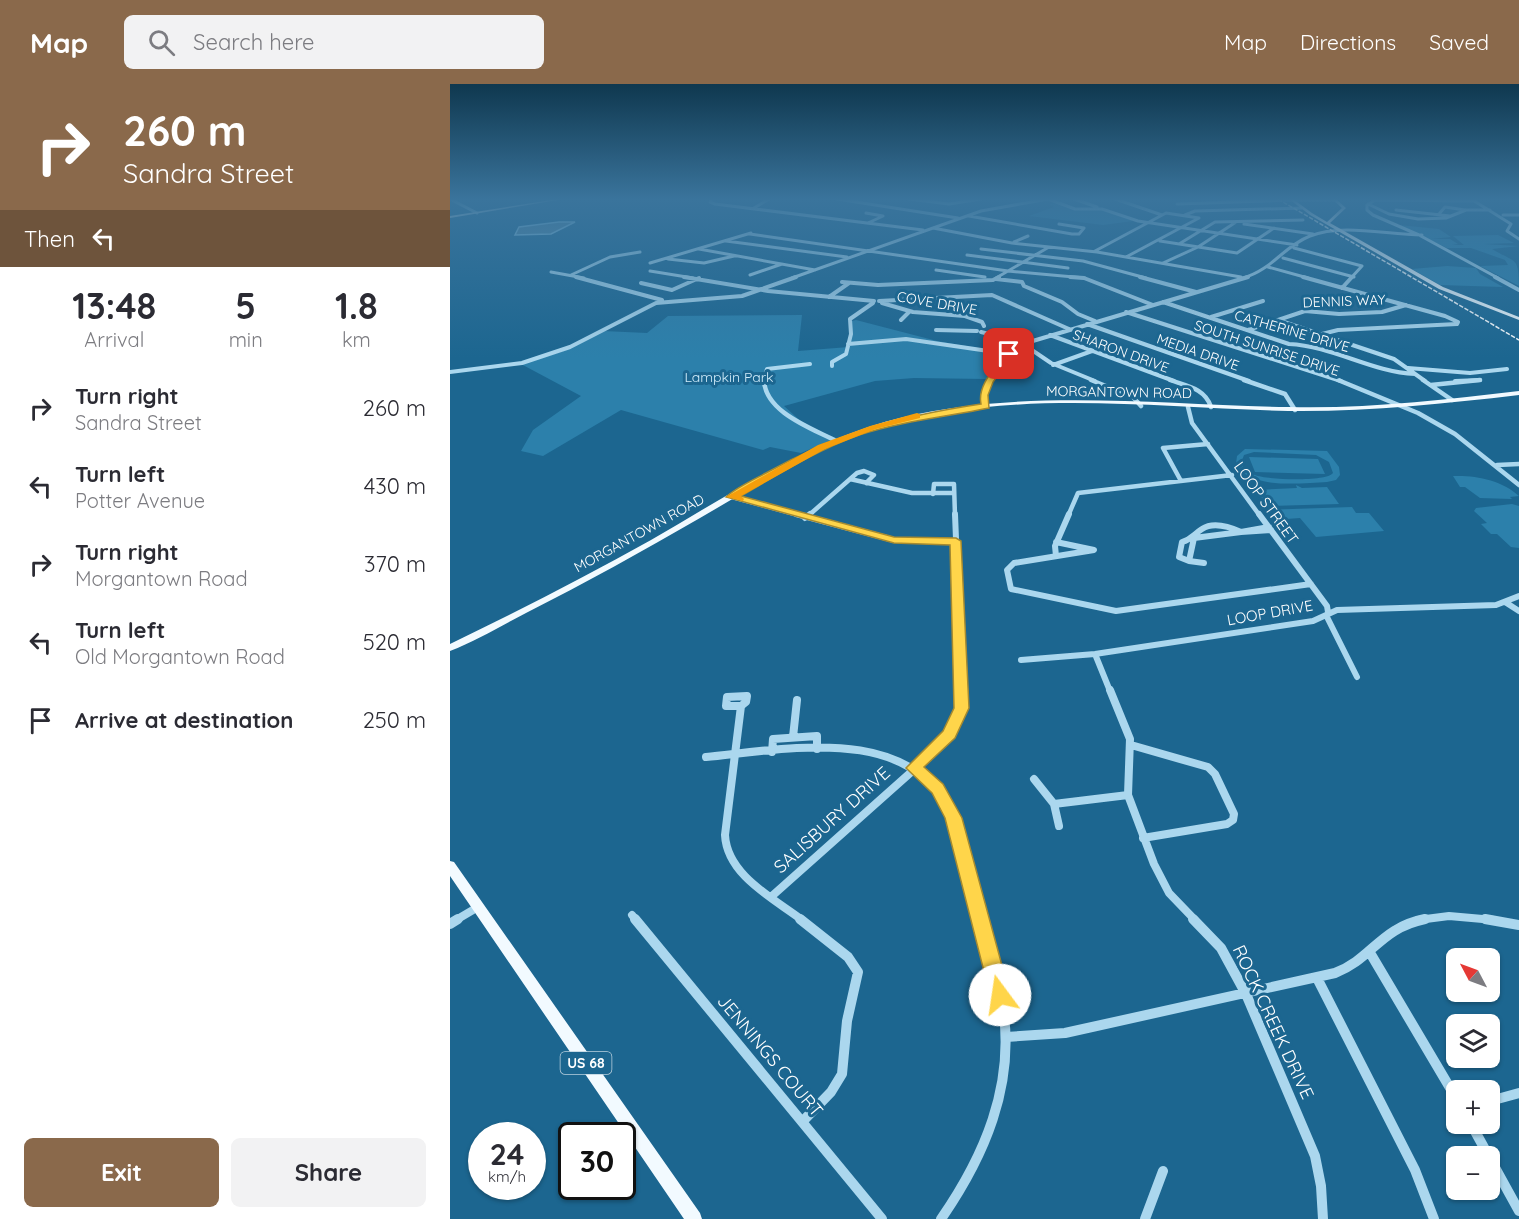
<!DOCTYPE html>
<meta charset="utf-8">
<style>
:root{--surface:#fff;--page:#f2f2f3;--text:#2b2b33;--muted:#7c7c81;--accent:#8a694b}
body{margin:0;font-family:Quicksand,sans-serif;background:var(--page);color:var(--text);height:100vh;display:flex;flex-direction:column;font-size:22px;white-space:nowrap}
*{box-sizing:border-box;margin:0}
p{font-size:20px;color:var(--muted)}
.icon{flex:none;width:33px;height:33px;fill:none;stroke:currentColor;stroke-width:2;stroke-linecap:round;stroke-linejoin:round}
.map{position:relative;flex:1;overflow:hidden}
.drawer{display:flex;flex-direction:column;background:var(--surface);width:450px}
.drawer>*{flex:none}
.top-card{background:#8a694b;color:#fff;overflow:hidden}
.needle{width:39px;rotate:311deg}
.controls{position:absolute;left:996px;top:864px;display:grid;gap:12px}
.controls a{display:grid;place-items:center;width:54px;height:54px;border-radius:9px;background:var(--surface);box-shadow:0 2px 4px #0004;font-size:30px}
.speed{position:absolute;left:18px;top:1038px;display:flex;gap:12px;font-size:30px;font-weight:700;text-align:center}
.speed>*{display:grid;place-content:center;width:78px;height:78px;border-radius:50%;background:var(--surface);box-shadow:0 2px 4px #0004;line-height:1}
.speed small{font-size:15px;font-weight:400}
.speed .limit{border:3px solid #111;border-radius:9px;background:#fff;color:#111}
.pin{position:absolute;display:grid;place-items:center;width:51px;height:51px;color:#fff;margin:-26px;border-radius:12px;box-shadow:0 3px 9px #0006}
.me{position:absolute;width:66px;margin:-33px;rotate:346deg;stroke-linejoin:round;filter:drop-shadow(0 0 4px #0008)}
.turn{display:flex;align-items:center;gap:21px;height:126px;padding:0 24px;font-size:27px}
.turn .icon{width:78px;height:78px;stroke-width:2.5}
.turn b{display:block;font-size:42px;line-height:51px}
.then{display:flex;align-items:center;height:57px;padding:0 24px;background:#0003;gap:12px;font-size:22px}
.eta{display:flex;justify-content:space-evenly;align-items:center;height:102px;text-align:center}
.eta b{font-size:36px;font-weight:700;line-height:42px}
.primary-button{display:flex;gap:12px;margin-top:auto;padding:12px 24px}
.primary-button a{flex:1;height:69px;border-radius:9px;background:var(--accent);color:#fff;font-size:24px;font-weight:700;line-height:69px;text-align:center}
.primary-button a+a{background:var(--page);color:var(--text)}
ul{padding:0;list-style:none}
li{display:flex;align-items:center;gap:18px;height:78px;padding:0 24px}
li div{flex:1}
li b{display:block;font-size:22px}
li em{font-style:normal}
header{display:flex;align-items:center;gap:36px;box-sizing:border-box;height:84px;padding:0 30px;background:var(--accent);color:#fff}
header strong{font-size:28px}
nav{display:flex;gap:33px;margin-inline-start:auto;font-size:21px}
.search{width:420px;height:54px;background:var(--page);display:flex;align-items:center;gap:15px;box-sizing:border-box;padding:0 21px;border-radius:9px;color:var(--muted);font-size:22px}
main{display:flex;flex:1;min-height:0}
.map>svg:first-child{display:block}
</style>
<header>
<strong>Map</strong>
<div class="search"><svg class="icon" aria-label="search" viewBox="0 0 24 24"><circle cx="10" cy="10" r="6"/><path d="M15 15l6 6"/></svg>Search here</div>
<nav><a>Map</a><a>Directions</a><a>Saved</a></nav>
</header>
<main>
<section class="drawer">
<div class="top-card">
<div class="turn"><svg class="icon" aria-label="right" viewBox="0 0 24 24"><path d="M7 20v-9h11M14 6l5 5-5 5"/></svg><div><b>260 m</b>Sandra Street</div></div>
<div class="then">Then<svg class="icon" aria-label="left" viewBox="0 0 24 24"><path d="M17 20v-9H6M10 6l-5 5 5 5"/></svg></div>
</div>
<div class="eta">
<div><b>13:48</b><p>Arrival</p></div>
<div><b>5</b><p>min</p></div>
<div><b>1.8</b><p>km</p></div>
</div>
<ul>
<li><svg class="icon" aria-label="right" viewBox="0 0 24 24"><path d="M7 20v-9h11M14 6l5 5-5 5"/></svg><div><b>Turn right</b><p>Sandra Street</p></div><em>260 m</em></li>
<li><svg class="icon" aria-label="left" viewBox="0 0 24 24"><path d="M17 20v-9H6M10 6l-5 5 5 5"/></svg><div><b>Turn left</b><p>Potter Avenue</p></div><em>430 m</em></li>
<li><svg class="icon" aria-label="right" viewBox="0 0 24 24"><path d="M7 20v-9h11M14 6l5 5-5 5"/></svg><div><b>Turn right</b><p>Morgantown Road</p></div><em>370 m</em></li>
<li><svg class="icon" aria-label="left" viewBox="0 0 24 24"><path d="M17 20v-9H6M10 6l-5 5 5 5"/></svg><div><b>Turn left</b><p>Old Morgantown Road</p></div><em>520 m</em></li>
<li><svg class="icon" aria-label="arrive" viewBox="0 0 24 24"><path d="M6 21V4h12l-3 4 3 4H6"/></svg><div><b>Arrive at destination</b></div><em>250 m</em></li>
</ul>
<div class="primary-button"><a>Exit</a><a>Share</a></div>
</section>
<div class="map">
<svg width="1069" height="1135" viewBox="0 0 1069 1135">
<rect width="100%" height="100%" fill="#1c6690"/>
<path fill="#2c80ab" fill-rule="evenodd" d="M 608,119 L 622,124 L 652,126 L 683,137 L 653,141 L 579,132 L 604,123 L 600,120 Z
M 949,141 L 989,145 L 1001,153 L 981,155 L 1000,155 L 1008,160 L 1002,161 L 1014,161 L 1003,152 L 1048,151 L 1064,159 L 1034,160 L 1069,162 L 1042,165 C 1065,179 1069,172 1069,202 L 1030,182 L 1058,181 L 1055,176 L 1021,164 L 997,164 Z
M 997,182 L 1026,184 L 1030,190 L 1053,203 L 990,201 L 962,185 Z
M 352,231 L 348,267 L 399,263 L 402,237 L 406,236 L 487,257 L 557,269 L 537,295 L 464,294 L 425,297 L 334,322 L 356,342 L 386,354 L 351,369 L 320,363 L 313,366 L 171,326 L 93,372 L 71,367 L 83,346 L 131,312 L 71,280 L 111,268 L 153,247 L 197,249 L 218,232 Z
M 795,365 L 877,367 L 889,383 L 890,391 L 886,396 L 877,398 C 851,399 800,406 786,380 L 787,372 ZM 804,368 L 866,371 L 879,378 L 883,389 C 877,398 816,396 805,391 C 798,389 794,385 791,379 L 794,371 Z
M 799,373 L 868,375 L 875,390 L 805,388 Z
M 1003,392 C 1025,391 1052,396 1069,412 L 1060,413 L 1062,415 L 1030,414 L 1015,403 L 1010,403 Z
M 846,401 L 852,404 L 877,403 L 889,420 L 817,422 L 807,406 L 847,404 Z
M 1062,420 L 1069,422 L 1069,464 L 1061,463 L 1047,450 L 1041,450 L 1031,440 L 1037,439 L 1024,427 L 1026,424 Z
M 902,423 L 906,429 L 919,429 L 934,447 L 866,453 L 850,434 L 822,436 L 814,426 Z"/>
<path fill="#5b8da9" stroke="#9ed5f0" stroke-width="1.5" d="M 109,138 L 125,138 L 101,150 L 65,151 L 69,143 Z"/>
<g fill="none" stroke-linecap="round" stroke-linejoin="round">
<path stroke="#abd7ee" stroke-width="3" d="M 0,115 L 27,129
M 262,115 L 260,118 L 265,120 L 473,146
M 387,115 L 508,134
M 459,115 L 499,120 L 531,115
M 598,115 L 625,125 L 652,125 L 688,137 L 847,161
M 624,115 L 647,123
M 665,115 L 712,131
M 1021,115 L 1061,140
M 842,116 L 886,116
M 727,120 L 842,116
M 918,120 L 939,130 L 968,135 L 996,134 L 1016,126 L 1040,126
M 917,121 L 917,126 L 923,131 L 969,151 L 1048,194
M 917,121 L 925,116 L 1024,117
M 304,124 L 319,115
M 946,126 L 1000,132
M 416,129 L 433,132 L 418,139
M 989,130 L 995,123 L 1015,126
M 735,131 L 745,127 L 852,124
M 1053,131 L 1069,131
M 519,132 L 622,150 L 629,150 L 634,144 L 609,140
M 794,140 L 863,150
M 1061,140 L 1057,147 L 1069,155
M 483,144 L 562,159 L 647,168 L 791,193
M 300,150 L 558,187 L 635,194
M 276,157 L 397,173
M 710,157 L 787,169 L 824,144
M 564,158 L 578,152
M 729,160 L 765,138 L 853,136
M 844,164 L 912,182 L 901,194
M 249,165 L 365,186
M 531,165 L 633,177 L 696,194
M 645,167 L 716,129 L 749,134 L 676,173
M 517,171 L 618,184
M 833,174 L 904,193
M 218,175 L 254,179 L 284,172
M 200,179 L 301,149
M 713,179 L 748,163 L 786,138
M 818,183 L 858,194
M 486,186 L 535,193
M 200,187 L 243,194
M 101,188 L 134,194
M 121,191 L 160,173 L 190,168
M 300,191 L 332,180
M 342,194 L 531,127 L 598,115
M 546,194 L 599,163
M 793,194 C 822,186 834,162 860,152 C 893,139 937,151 972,151"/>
<path stroke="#abd7ee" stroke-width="4" d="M 126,193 L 212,216
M 234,193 L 318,207 L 424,217
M 620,193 L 634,194 L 703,221
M 690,193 L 746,208
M 853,193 L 995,232 L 1008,238 L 1007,240
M 1045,193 L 1069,206
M 546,195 L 572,198 L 574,202 L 612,218 L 628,230 L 645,237
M 392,198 L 428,201 L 543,196 L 549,193
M 191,199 L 222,206 L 249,194
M 892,204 L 902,193
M 379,213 L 399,199
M 429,217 L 542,211 L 619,245
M 713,218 L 839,260 C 883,262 921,288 965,290
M 432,219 L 463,228 L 515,232 L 532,238 L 534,242
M 676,228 L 891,297
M 761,233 L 813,217
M 451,236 L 459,228
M 828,236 L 944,275 L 975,297
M 637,240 L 799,297
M 486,246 L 527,247
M 798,246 L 855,227 L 889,230 L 932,228 L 956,221
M 531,248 L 575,259
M 872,250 L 888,246 L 1007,240
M 600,251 L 724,297
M 398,260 L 456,255 L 559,270
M 573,260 L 601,279 L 645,297
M 603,281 L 642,267
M 382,282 L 382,278 L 396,270 L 401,250 L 400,235 L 423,219
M 958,284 L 1020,289 L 1057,285
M 0,288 L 72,279 L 120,263 L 206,219 L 292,212 L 346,193
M 313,297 L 317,285 L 360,280
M 539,297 L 553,277 L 576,259 L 798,193
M 1005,297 L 1030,296"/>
<path stroke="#abd7ee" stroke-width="4.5" d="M 314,296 C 315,328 361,344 386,357
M 641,296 L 683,313 L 691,322
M 720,296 C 736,302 755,304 761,323
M 794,296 L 835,310 L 845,326
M 888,296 L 968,329 L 1005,350 L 1069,401
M 973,296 L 1002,316
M 981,301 L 1030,296
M 535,322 L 534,313 L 539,296
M 738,323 L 742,339 L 810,432
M 1047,381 L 1069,380
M 400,395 L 462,409 L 504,409
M 731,397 L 713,364 L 758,360
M 483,410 L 484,400 L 504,400 L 505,432
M 282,413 L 352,432
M 358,432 L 407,389 L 414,387 L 424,391 L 416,399
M 618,432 L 628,409 L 782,391"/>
<path stroke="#abd7ee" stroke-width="6" d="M 346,430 L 444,456 L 506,457
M 505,430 L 512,607
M 809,430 L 877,522 L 878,528
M 355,434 L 360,430
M 819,443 L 791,448 L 821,446
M 606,458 L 644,466 L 564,479 L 557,486 L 561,505 L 666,527 L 861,500
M 606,472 L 605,462 L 619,430
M 739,477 L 729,473 L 732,458 C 742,455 744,450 752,445 C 764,437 780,443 791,448
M 754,479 L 739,477 L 744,454 L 791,448
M 1055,518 L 1069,527
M 876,531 L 907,593
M 645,570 L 660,607
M 571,576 L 645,570 L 863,537 L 887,526 L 1046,521 L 1069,512"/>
<path stroke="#abd7ee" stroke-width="8" d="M 660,606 L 680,655 L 678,711 L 704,780 L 719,809 L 745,836
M 297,612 L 296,618 L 291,622 L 276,622 L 277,613 Z
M 291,622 L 275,751 C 277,791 323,814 352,836
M 343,653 L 347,616
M 681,661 L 758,683 L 765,690 L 784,730 L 783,736 L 777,740 L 693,754
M 322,668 L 323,655 L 367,652 L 367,665
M 256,673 C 337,665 464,638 503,734 C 516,766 522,803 531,836
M 584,695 L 604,720 L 678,711
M 604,720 L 609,742
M 322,812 L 486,666 L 507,638 L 512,606
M 182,831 L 186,836
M 6,836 L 28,823
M 968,836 L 999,832 L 1044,836"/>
<path stroke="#abd7ee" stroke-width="10" d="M 185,835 L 432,1135
M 350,835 L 398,873 L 408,888 L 397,937 L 392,990 L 381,1008 L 353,1037
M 743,835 L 771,864 L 796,910 L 865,1072 L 871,1102 L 873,1135
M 1035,835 L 1069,841
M 0,840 L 8,835
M 919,867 L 1006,1014
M 867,894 L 965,1086 L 984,1135
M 556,953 L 615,949 L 885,889 C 922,875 930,844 975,835
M 1040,1017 L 1069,1009
M 1021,1040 L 1069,1127
M 491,1135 C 534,1073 565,1002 553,924 C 549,894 538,864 530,835
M 695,1135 L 713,1087"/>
<path fill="#f2faff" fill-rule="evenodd" d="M 108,115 L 114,115 L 0,134 L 0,132 Z
M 839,115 L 843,115 L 862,129 L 877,138 L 892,124 L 882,115 L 886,115 L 896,124 L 880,139 L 993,203 L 1069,233 L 1069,236 L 989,205 L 860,131 Z
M 1069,307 L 1069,311 C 992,320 915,328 838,327 C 705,324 555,303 426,345 C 364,365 307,401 250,434 C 193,467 135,499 76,529 C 51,542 26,557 0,567 L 0,560 C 68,527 135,493 201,456 C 281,410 363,354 454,333 C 580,304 710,321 838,323 C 915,325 992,316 1069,307 Z
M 0,777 L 4,778 L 250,1129 L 252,1135 L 234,1135 L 0,792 Z"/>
<path stroke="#fff" stroke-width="1.5" stroke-dasharray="4.5 1.5" stroke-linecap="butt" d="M 828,115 L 1069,256"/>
</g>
<linearGradient id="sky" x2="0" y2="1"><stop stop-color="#0f384f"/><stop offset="0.42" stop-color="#3a749c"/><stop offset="1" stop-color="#3a749c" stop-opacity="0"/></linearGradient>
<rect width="1069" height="274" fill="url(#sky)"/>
<path fill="#ffd54a" stroke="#a68a30" stroke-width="1.5" d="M 556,268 L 563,270 L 543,298 L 538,311 L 539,324 C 495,333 452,337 409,351 C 367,366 329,390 291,412 L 444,453 L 506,454 L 511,457 L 519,624 L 505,654 L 474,683 L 493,700 L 512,734 L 560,911 L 558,918 L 550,921 L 543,918 L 540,911 L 495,734 L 482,709 L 456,684 L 493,647 L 504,624 L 500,461 L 444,459 L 276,413 C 287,403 303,396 316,389 C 388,349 450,332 531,320 C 527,301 546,283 556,268 Z"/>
<path fill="#f59e0b" d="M 467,329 L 470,330 L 470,334 L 426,345 L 375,365 L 291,412 L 294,415 L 293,417 L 276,413 L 368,361 L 420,342 Z"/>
<g text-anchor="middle" stroke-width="6" stroke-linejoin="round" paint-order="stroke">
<g font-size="14" fill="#fff" stroke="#1c6690">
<text transform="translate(894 217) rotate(-2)" y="5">DENNIS WAY</text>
<text transform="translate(487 219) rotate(10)" y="5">COVE DRIVE</text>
<text transform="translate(842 247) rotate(16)" y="5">CATHERINE DRIVE</text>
<text transform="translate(817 264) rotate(18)" y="5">SOUTH SUNRISE DRIVE</text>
<text transform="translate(671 267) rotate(20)" y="5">SHARON DRIVE</text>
<text transform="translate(748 268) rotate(19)" y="5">MEDIA DRIVE</text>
<text transform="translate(669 308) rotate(1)" y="5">MORGANTOWN ROAD</text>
<text transform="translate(189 449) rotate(-29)" y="5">MORGANTOWN ROAD</text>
</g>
<g font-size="14" fill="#d1ecfa" stroke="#1c6690">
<text x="279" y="298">Lampkin Park</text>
</g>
<rect fill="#1c6690" stroke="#bbd1de" stroke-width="1.5" x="110.5" y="968" width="51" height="22" rx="4.5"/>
<g font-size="14" font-weight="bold" fill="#fff">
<text x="136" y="984">US 68</text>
</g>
<g font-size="15" fill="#fff" stroke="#1c6690">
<text transform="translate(816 419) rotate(54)" y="5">LOOP STREET</text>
<text transform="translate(820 529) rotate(-10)" y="5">LOOP DRIVE</text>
</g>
<g font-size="18" fill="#fff" stroke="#1c6690">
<text transform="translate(382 736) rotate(-42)" y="6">SALISBURY DRIVE</text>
<text transform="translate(823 938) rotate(65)" y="6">ROCK CREEK DRIVE</text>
<text transform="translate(320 972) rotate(50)" y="6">JENNINGS COURT</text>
</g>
</g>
</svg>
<div class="controls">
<a><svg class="needle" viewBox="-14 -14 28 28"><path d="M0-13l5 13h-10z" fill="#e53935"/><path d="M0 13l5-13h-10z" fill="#7c7c81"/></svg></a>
<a><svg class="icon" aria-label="layers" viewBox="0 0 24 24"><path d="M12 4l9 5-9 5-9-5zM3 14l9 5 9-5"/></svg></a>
<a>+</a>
<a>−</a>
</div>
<div class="speed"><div>24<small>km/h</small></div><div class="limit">30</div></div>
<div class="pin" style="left:559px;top:270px;background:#d93025"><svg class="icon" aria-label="arrive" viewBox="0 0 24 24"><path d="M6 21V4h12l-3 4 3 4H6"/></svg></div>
<svg class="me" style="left:550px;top:911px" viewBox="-20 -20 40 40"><circle r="19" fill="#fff"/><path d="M0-13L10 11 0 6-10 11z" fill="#ffd54a"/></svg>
</div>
</main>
